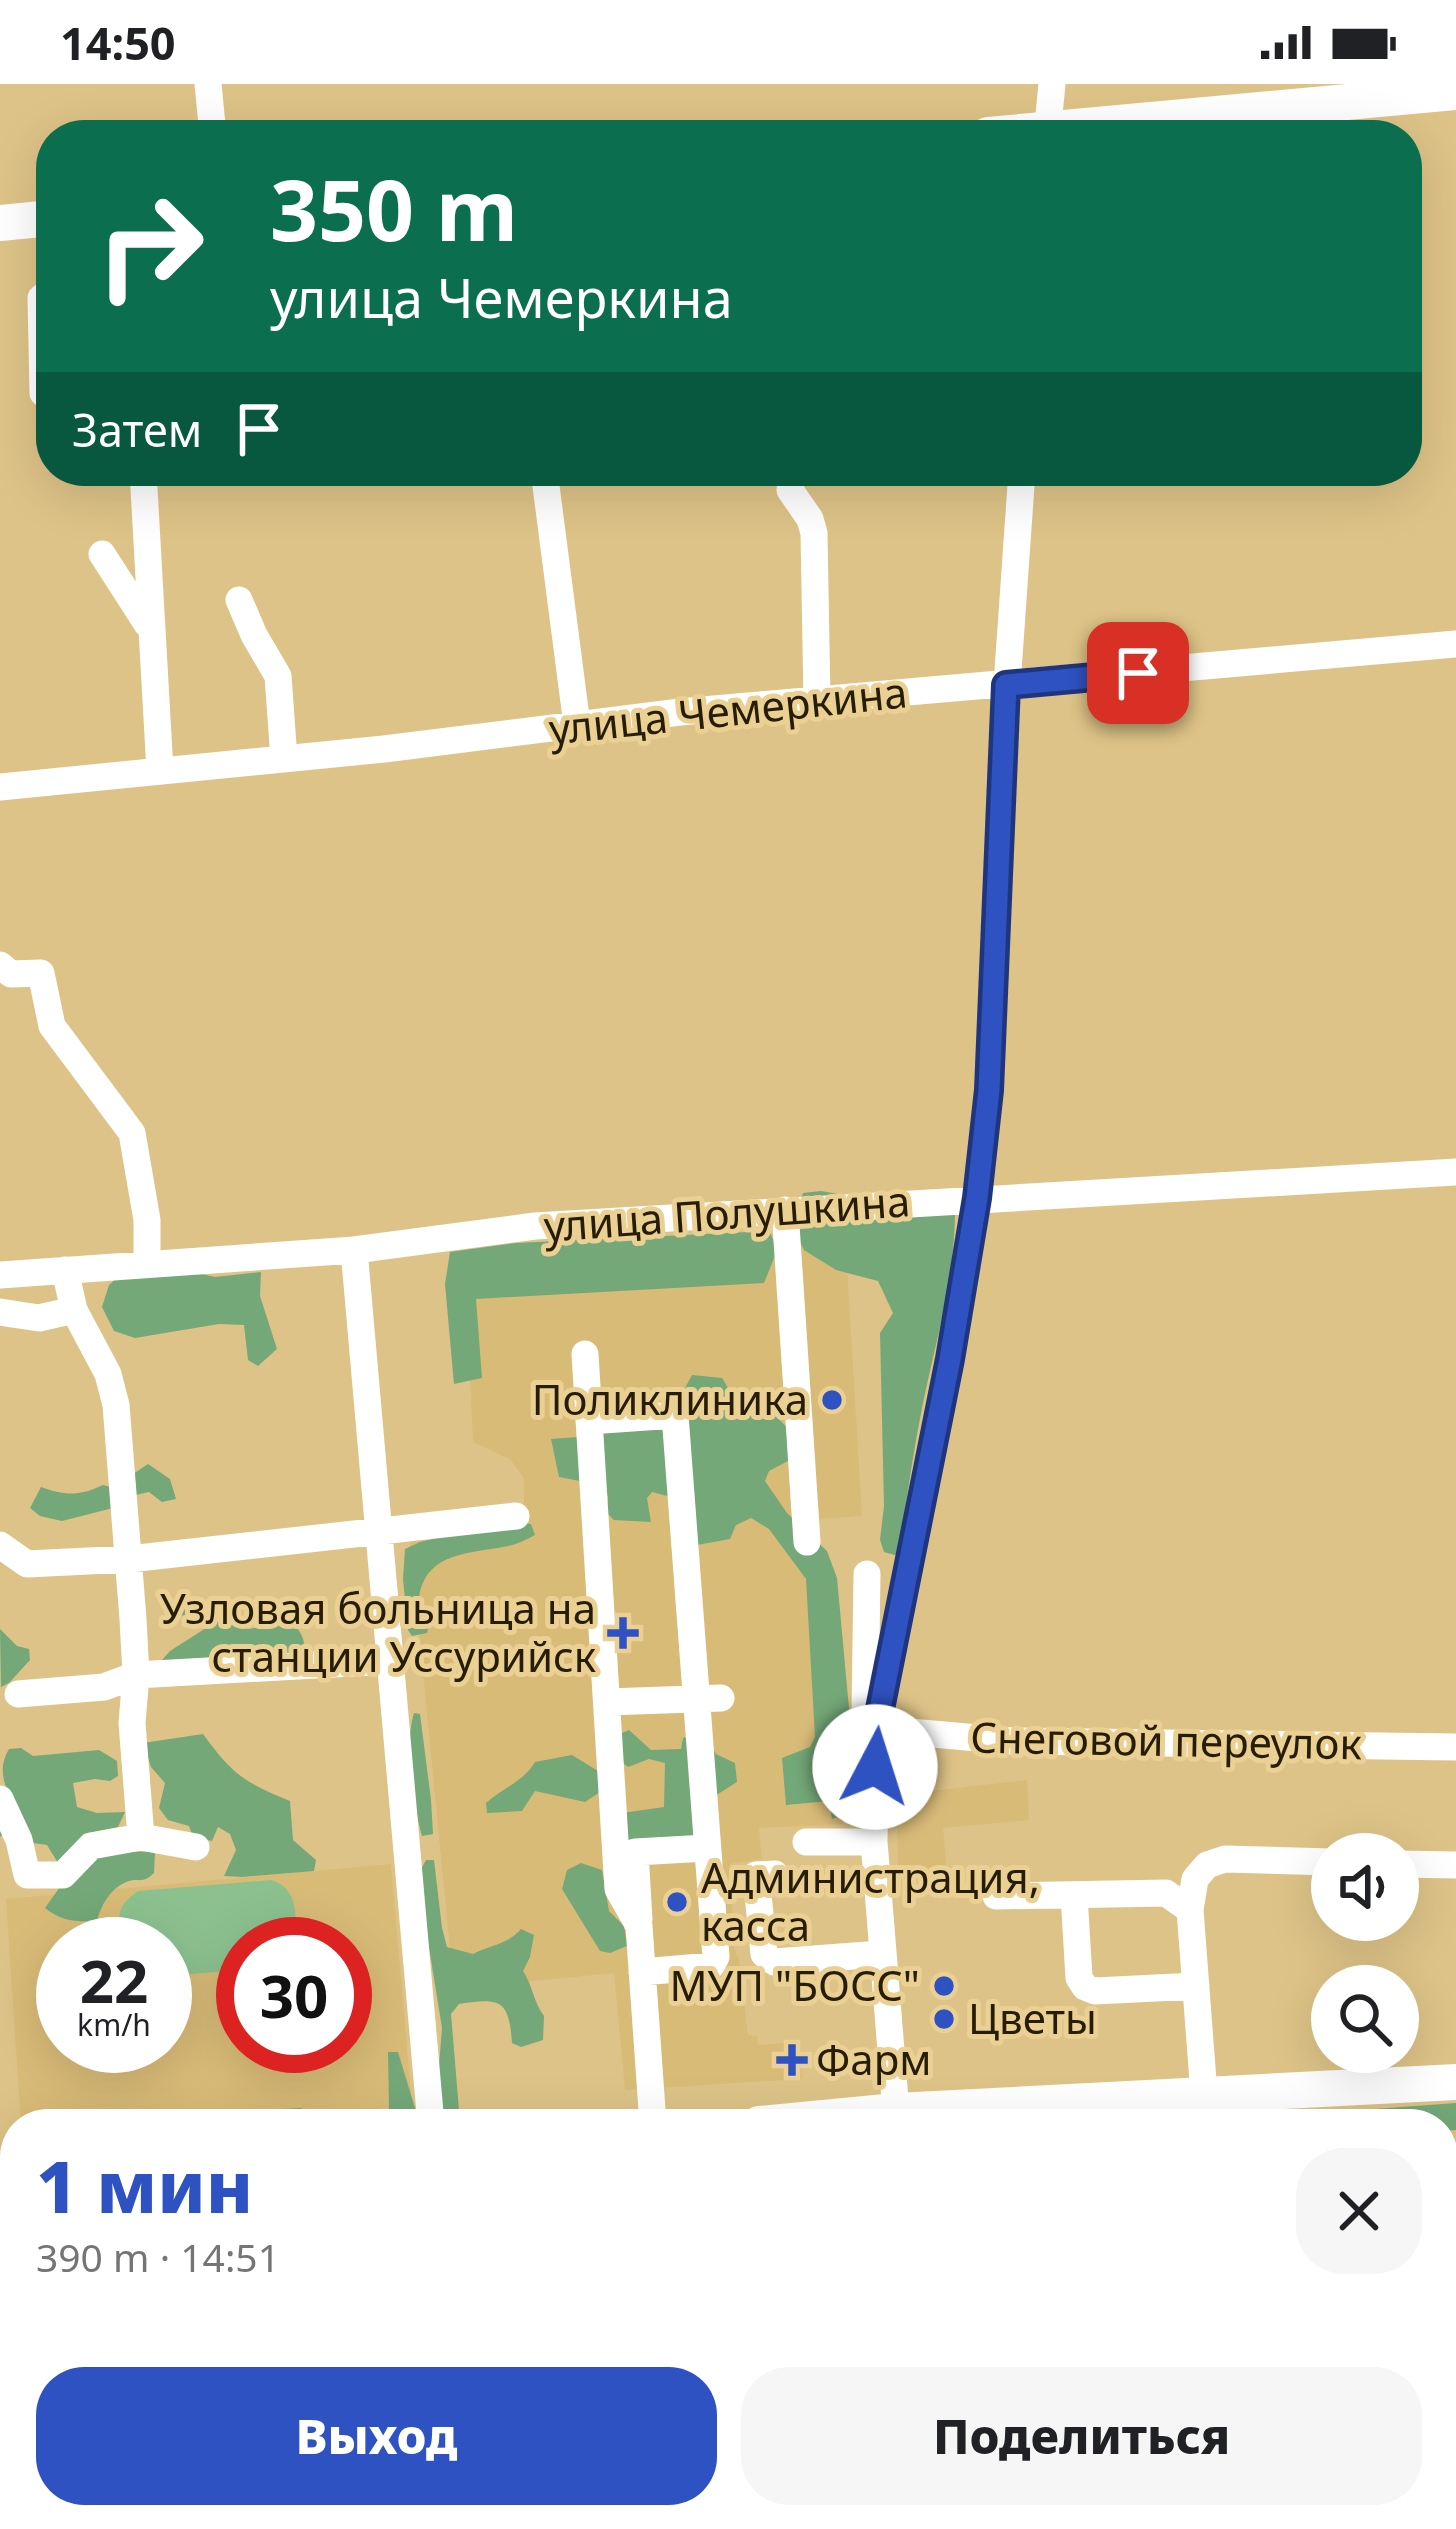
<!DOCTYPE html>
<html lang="ru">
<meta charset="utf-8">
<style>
:root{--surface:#fff;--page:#f6f6f6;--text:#202124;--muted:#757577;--accent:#2f52c2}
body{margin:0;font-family:"Noto Sans",sans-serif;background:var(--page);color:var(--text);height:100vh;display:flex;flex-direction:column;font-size:45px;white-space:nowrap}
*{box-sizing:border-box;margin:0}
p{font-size:39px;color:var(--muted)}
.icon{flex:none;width:66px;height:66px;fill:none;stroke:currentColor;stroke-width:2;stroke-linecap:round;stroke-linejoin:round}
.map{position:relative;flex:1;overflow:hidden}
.sheet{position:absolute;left:0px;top:2025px;width:1458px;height:420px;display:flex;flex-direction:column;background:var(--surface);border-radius:48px 48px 0 0;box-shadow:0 12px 48px #0002}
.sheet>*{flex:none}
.hud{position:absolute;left:36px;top:36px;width:1386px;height:366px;border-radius:48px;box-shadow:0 12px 48px #0002;background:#0b6e4f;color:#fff;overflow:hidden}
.buttons{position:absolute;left:1311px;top:1749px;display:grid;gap:24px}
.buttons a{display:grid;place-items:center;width:108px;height:108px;border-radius:50%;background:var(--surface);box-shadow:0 12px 48px #0002;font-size:60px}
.speed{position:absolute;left:36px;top:1833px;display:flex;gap:24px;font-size:60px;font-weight:700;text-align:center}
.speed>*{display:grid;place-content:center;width:156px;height:156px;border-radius:50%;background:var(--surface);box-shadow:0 12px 48px #0002;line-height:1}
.speed small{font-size:30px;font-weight:400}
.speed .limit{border:18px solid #d22;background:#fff;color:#111}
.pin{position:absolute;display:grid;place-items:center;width:102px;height:102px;color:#fff;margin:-51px;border-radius:24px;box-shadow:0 6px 18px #0006}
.me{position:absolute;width:132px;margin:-66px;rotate:5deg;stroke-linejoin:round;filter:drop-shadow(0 0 9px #0008)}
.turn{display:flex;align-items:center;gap:42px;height:252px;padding:0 36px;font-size:54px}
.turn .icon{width:156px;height:156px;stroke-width:2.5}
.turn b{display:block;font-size:84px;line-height:102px}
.then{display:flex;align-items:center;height:114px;padding:0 36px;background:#0003;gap:24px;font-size:45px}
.round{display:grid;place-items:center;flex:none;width:126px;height:126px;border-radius:48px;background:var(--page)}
.head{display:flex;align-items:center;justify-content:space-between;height:204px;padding:0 36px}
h1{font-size:72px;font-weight:800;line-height:90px;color:var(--accent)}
.button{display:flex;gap:24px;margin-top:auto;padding:24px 36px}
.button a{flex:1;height:138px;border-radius:48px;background:var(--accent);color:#fff;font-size:48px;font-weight:800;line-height:138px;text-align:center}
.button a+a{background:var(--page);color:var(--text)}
.status{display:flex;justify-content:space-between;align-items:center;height:84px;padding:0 60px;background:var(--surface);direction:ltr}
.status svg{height:33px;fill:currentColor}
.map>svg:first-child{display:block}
</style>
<div class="status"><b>14:50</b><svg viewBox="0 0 49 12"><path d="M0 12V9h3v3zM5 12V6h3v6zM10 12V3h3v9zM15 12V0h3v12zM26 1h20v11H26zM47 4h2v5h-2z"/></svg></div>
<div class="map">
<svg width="1456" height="2445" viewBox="0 0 1456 2445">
<rect width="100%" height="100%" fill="#ddc387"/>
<path fill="#d9bb78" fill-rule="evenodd" d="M 845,1150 L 862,1432 L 817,1435 L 838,1640 L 843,1740 L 759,1744 L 762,1775 L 730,1780 L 734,1864 L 739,1875 L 748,1951 L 757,1952 L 758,1961 L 799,1958 L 802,1995 L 625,2006 L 614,1889 L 454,1905 L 410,1456 L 524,1444 L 524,1394 L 510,1375 L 473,1358 L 465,1180 Z
M 1027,1696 L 1029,1736 L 943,1744 L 947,1787 L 898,1791 L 897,1711 Z
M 391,1780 L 412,2022 L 184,2040 L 21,2040 L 6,1815 ZM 63,1860 L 165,1860 L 165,1962 L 63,1962 ZM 243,1860 L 345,1860 L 345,1962 L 243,1962 Z
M 15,2263 L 15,2430 L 422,2430 L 423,2434 L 401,2434 L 401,2445 L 0,2445 L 0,2264 Z"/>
<path fill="#8cc18f" d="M 271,1796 C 300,1804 295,1834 297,1860 L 243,1860 L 243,1886 L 165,1892 L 165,1860 L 121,1860 C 119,1833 114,1824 138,1807 Z"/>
<path fill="#74a878" d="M 821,1107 L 955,1131 C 954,1198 935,1260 922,1324 C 912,1373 906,1423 898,1472 L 884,1468 L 880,1456 L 884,1422 L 880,1249 L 893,1229 L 878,1197 L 836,1186 L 804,1166 L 794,1146 L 803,1109 Z
M 770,1147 L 777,1167 L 764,1199 L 476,1215 L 482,1294 L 454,1300 L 445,1200 L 450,1168 L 516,1159 Z
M 188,1187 L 215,1193 L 261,1188 L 260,1212 L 277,1265 L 258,1282 L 248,1276 L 244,1241 L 219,1240 L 135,1254 L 114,1247 L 102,1223 L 109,1201 L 121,1190 Z
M 692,1291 L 722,1294 L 743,1328 L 777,1333 L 794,1351 L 790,1376 L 769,1387 L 765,1397 L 787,1429 L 827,1467 L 837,1494 L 854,1679 L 851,1728 L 832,1735 L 829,1717 L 786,1721 L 782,1674 L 810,1663 L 815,1653 L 806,1495 L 769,1445 L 751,1434 L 736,1441 L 730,1455 L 697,1461 L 671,1413 L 652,1408 L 647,1414 L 651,1438 L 614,1436 L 606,1428 L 608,1412 L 585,1398 L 559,1393 L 551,1355 L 579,1353 L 688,1333 L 698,1322 L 685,1304 Z
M 148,1380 L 170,1395 L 176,1415 L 162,1418 L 149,1408 L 127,1413 L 117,1423 L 62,1437 L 40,1432 L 30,1424 L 41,1403 C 65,1412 80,1412 103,1401 L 118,1405 L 127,1394 Z
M 500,1439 L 531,1440 L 535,1451 C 526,1456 517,1460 508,1462 C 476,1469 435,1467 422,1501 C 416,1516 421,1524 430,1537 L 427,1549 L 412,1552 L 408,1546 L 403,1495 L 405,1465 L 420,1458 Z
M 293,1513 L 296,1525 L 292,1538 C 303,1550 308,1560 301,1575 L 280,1577 L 262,1567 L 194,1582 L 161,1577 L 170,1567 L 206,1544 L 200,1532 L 168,1531 L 167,1526 C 179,1523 213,1516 224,1521 C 229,1523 233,1534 236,1540 L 248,1545 L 267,1542 L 283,1517 Z
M 0,1545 L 17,1562 L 29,1565 L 30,1576 L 9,1599 L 1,1603 Z
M 414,1629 L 420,1630 L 431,1716 L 433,1750 L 422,1752 C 413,1719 404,1662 414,1629 Z
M 629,1646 L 651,1666 L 681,1665 L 683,1654 L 695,1651 L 706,1653 L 716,1670 L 735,1679 L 737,1698 L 715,1712 L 711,1731 L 690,1755 L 627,1774 L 622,1729 L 664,1723 L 665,1679 L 649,1675 L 628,1683 L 618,1675 L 613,1653 Z
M 203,1650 C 233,1691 244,1698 290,1717 L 293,1756 L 316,1776 L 314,1787 L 242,1793 L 224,1792 L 236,1766 L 230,1750 L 218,1743 L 212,1757 L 193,1753 L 189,1742 L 168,1736 L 159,1724 L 165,1699 L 151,1683 L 143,1659 Z
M 21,1664 L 33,1672 L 99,1666 L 117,1677 L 118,1692 L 110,1697 L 95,1695 L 73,1699 L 77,1723 L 97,1729 L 125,1728 L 118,1743 L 83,1750 L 78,1762 L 101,1767 L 155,1768 L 154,1789 C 141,1801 140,1793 126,1798 C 110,1805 101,1821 97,1837 C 76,1838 61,1837 45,1824 L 62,1800 L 58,1779 L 47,1761 L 33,1759 L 17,1737 L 0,1753 L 0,1716 L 10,1711 C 1,1695 0,1680 9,1665 Z
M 572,1671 L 598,1687 L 600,1708 L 585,1718 L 535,1707 L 522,1727 L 487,1729 L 486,1719 C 503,1704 524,1697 535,1678 Z
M 426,1776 L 434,1776 L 442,1844 L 447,1863 L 473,1870 C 492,1860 507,1861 521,1845 L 534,1851 L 530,1873 L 523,1887 C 533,1902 533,1917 544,1932 L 543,1956 L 521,1963 L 512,1959 C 509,1915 500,1914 459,1920 L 451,1930 L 459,2026 L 467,2036 L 576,2028 L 580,2035 L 545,2040 L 451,2040 L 436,2018 L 442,1944 L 422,1820 L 419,1789 Z
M 581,1779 L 602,1786 L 609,1827 L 624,1842 L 627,1862 L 610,1869 L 600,1867 L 562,1805 L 567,1786 Z
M 388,1968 L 398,1968 L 415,2024 L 416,2040 L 380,2040 L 389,2024 Z
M 1456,2019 L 1456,2046 L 1443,2047 L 1443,2040 L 1243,2040 L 1254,2034 Z
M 301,2024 L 316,2040 L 227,2040 L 254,2027 Z
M 1139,2430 L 1170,2433 L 1172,2430 L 1279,2430 L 1281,2445 L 1141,2445 Z"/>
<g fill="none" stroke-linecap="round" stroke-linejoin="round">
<path stroke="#fff" stroke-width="27" d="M 208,0 L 213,51
M 1047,51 L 1052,0
M 43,309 L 41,214 L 51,206
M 143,387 L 160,687
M 546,402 L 577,641
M 790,406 L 810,435 L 814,449 L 817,617
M 102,470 L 147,540
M 239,516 L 254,551 L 278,592 L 284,675
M 0,703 L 384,665 L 680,628 L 1456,560
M 0,881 L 11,890 L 41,889 L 52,942 L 132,1049 L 147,1136 L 147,1180
M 785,1126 L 807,1458
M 354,1166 L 431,2040
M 65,1186 L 74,1226 L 108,1290 L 116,1321 L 133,1535 L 136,1591 L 132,1639 L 141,1753
M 0,1191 L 354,1166 L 535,1142 L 1456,1088
M 0,1228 L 39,1234 L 74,1226
M 585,1270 L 618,1805 L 639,1842 L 653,2040
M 589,1337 L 675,1331 L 716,1873 L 711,1882 L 642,1888
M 0,1461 L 27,1480 L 129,1475 L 516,1432
M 867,1490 L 865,1627 L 876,1645 L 1012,1657 L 1456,1663
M 18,1610 L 104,1603 L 136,1591 L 388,1577
M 607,1618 L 721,1614
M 0,1715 L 19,1756 L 27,1791 L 63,1791 L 91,1762 L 141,1753 L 196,1763
M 806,1758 L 874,1758
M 1398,1780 L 1456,1781
M 775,1790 L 756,1791 L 764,1870 L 774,1878 L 881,1870
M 1074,1811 L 1079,1894 L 1085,1903 L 1095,1907 L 1196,1902
M 996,1812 L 1166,1809 L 1190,1826
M 639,1836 L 635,1768 L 707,1764
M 1204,2010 L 1190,1826 L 1195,1795 L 1207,1781 L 1225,1775 L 1332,1778
M 897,2040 L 874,1758 L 876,1645 L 950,1275 L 977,1114 L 989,1006 L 1007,601 L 1022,387
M 1443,2119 L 1456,2117
M 1443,2262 L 1456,2261
M 1443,2319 L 1449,2319
M 0,2408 L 15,2407
M 457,2430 L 461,2444 L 643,2433 L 645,2445
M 741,2430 L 742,2445
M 939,2430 L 940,2445
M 1129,2430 L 1130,2445
M 1316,2445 L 1362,2438
M 1450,2445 L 1449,2429 L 1456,2420"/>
<path stroke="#fff" stroke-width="36" d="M 988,51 L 1456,8
M 0,139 L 51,134
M 759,2040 L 896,2027 L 1456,1998
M 0,2103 L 15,2101"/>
</g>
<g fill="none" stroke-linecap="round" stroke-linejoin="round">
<defs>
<path id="route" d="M 875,1683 L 876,1645 L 950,1275 L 977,1114 L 989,1006 L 1006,601 L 1138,589"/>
</defs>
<use href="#route" stroke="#1f357e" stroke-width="30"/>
<use href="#route" stroke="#2f52c2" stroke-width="21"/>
</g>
<g fill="#2f52c2" stroke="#ebd094" stroke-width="4.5">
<circle cx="832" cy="1316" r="12"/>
<path d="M617 1531h12v12h12v12h-12v12h-12v-12h-12v-12h12z"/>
<circle cx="677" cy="1818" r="12"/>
<circle cx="944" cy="1902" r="12"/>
<circle cx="944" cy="1935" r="12"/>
<path d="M786 1958h12v12h12v12h-12v12h-12v-12h-12v-12h12z"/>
</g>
<g text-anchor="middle" stroke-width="10" stroke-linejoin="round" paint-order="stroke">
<g font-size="42" fill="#271d05" stroke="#ebd094">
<text transform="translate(728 627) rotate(-6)" y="15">улица Чемеркина</text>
<text transform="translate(727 1130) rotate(-4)" y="15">улица Полушкина</text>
<text transform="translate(1166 1657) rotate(1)" y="15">Снеговой переулок</text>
</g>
<g font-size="42" fill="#271d05" stroke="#ebd094" text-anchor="end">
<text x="808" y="1331">Поликлиника</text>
<text x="596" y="1540">Узловая больница на<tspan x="596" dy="48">станции Уссурийск</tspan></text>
<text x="701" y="1809" text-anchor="start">Администрация,<tspan x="701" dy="48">касса</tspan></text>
<text x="920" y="1917">МУП "БОСС"</text>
<text x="968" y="1950" text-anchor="start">Цветы</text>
<text x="816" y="1991" text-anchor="start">Фарм</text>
</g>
</g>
</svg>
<div class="buttons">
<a><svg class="icon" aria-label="sound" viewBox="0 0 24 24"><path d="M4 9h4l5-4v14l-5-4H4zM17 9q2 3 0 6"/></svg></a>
<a><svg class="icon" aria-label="search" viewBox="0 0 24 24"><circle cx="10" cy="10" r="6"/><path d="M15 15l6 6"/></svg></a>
</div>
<div class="speed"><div>22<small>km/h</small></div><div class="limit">30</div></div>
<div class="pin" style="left:1138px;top:589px;background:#d93025"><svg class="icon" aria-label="arrive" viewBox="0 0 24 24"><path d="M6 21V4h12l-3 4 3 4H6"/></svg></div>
<svg class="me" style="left:875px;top:1683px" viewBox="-20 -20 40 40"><circle r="19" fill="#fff"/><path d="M0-13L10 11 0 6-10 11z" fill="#2f52c2"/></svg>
<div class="hud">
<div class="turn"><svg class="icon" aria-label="right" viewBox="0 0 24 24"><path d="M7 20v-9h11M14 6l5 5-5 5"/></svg><div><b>350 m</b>улица Чемеркина</div></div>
<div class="then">Затем<svg class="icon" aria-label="arrive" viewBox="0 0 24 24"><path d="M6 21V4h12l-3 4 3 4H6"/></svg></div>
</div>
<section class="sheet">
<div class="head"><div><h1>1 мин</h1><p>390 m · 14:51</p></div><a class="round"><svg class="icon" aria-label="close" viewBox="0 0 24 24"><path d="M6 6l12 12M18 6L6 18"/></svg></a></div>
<div class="button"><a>Выход</a><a>Поделиться</a></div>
</section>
</div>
